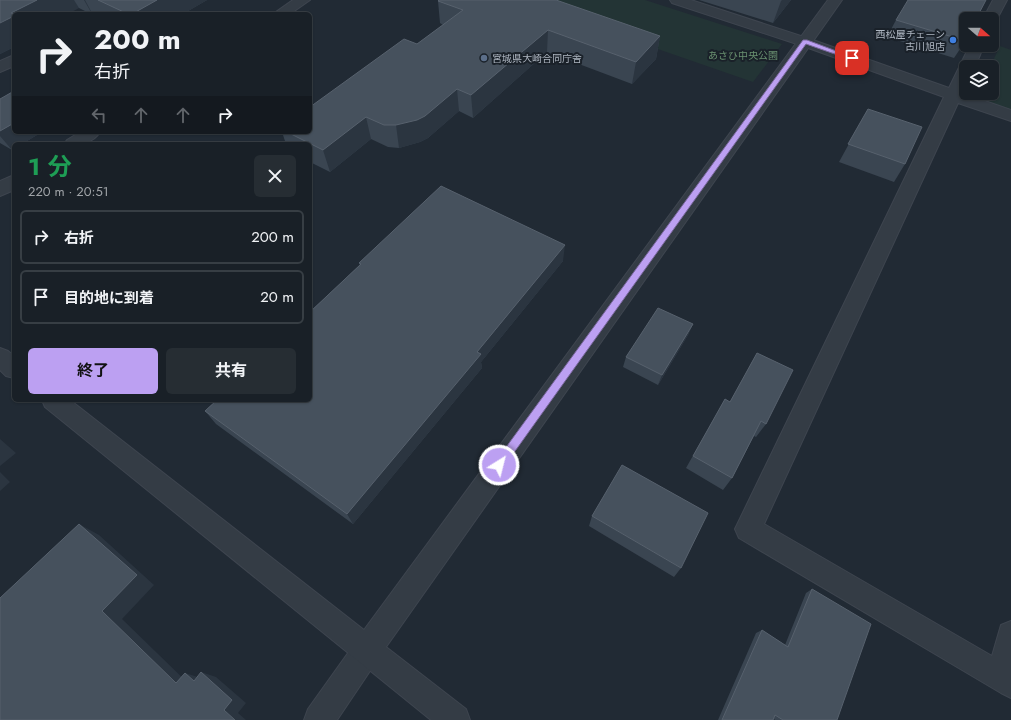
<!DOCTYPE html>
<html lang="ja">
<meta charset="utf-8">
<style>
:root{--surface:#192027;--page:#262d33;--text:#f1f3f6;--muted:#9fa3a7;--line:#373e44;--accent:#bca0f2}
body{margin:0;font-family:Jost,"Noto Sans JP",sans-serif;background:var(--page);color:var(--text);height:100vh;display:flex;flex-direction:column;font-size:15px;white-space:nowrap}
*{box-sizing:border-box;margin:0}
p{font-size:13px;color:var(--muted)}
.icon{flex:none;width:22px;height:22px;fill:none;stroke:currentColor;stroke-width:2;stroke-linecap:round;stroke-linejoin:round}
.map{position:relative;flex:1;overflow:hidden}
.details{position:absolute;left:12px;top:142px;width:300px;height:260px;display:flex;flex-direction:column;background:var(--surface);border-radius:6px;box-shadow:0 1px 3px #0004,0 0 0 1px var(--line)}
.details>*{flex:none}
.guide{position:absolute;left:12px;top:12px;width:300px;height:122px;border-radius:6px;box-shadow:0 1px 3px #0004,0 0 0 1px var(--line);background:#192027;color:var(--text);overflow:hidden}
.needle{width:26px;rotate:110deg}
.controls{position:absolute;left:959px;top:12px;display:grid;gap:8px}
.controls a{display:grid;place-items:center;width:40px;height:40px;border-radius:6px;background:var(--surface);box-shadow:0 1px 3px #0004,0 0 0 1px var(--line);font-size:20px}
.pin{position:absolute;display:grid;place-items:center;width:34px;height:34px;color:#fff;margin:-17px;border-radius:8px;box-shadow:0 2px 6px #0006}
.me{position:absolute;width:44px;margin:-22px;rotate:36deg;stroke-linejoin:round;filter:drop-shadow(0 0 3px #0008)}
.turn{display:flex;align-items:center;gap:14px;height:84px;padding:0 16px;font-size:18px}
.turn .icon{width:52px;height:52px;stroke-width:2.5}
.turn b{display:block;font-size:28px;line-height:34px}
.lanes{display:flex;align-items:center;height:38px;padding:0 16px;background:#0003;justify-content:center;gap:20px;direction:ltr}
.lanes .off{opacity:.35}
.round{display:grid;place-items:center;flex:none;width:42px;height:42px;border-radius:6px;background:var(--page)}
.headline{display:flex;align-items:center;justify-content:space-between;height:68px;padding:0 16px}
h1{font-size:24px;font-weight:700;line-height:30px;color:#1e9e55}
.cta{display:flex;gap:8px;margin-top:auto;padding:8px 16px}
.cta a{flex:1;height:46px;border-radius:6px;background:var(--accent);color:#111;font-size:16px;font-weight:700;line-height:46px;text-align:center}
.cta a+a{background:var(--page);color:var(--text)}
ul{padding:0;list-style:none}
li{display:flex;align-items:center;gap:12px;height:54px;margin:0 8px 6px;padding:0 8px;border:2px solid var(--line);border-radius:6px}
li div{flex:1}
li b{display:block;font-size:15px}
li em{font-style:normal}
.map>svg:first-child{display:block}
</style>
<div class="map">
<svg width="1011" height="720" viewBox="0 0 1011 720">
<rect width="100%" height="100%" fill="#212a34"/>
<path fill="#233435" d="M 516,0 L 645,0 L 782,44 L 753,82 Z
M 1000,46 L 1011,50 L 1011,111 L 974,98 L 977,93 L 992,93 L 992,67 L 990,67 Z"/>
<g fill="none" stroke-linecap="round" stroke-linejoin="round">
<defs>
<path id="minor" d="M 670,0 L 691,0 L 810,39 L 949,88 L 970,45 L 984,45 L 975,67 L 966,67 L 966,85 L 962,93 L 1011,110 L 1011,121 L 958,103 L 764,524 L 992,656 L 1001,625 L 1011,621 L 1011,698 L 1001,693 L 739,538 L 735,529 L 944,97 L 800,45 L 672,3 Z
M 993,0 L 1007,0 L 997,19 L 992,23 L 992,19 L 983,19 Z
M 14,55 L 14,66 L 0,72 L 0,61 Z
M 368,635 L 378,639 L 382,649 L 378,659 L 337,720 L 304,720 L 308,709 L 358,639 Z"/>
<path id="tertiary" d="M 293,0 L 310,0 L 290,14 L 273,14 Z
M 828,0 L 842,0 L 386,647 L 466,709 L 470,720 L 431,720 L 45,407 L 42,400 L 70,400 L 364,630 Z
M 80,132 L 100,132 C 92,145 78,144 64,144 L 67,140 Z
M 14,175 L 14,190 L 0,196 L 0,181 Z
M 0,348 L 8,351 L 14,356 L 14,378 L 6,376 L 0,370 Z"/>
</defs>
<use href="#minor" stroke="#3e454f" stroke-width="2"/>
<use href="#tertiary" stroke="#3e454f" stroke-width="2"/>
<use href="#minor" fill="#343c45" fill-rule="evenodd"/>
<use href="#tertiary" fill="#343c45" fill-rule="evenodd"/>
</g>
<path fill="#3a4551" d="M 0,0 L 207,0 L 183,14 L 93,14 L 92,13 L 92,14 L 91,14 L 79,8 L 14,14 L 14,47 L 0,54 Z
M 699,0 L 791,0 L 773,23 Z
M 438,1 L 660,36 L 656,59 L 632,84 L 547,52 L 473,118 L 459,111 L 428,138 L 420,142 L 399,148 L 388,147 L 371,139 L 330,172 L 310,162 L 310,144 L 286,144 L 282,132 L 310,132 L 417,44 L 443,25 L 440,23 Z
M 896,20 L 966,40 L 954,58 L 887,37 Z
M 0,99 L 42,132 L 22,144 L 14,144 L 12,150 L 0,143 Z
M 868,109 L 905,164 L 894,182 L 839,162 Z
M 563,261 L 481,362 L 482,368 L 353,524 L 216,424 L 205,411 L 360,265 L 359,263 Z
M 693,324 L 688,335 L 658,385 L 623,367 L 626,357 Z
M 757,353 L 766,424 L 756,437 L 754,436 L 732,478 L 723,490 L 686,468 L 725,399 L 730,402 Z
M 592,516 L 681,568 L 674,577 L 589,526 Z
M 812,589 L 837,720 L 775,720 L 774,719 L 773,720 L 718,720 L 756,633 L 762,630 L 785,645 L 806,593 Z"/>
<path fill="#2b3540" d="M 37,0 L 74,0 L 79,8 L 68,14 L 14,14 L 14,47 L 0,54 L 0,23 L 11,13 Z
M 84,0 L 85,0 L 92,13 L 92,14 Z
M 157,0 L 207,0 L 183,14 L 132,14 Z
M 782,0 L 791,0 L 773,23 L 781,1 Z
M 548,30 L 547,52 L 473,118 L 471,95 Z
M 660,36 L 656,59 L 632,84 L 636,62 Z
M 457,89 L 459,111 L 428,138 L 420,142 L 399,148 L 396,125 Z
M 366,117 L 371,139 L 330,172 L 323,150 Z
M 14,123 L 14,132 L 42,132 L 22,144 L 14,144 L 14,149 L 12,150 L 0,136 L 0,131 Z
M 565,245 L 563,261 L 481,362 L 482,368 L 353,524 L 347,514 L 477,352 Z
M 693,324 L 688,335 L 658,385 L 662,375 Z
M 0,439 L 16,453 L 0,466 Z
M 0,472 L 10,482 L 0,491 Z
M 79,524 L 99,535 L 154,585 L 122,619 L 193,688 L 176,683 L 102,611 Z
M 201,672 L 216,677 L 246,703 L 238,713 L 246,720 L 235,720 L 224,710 Z
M 185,673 L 201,678 L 194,681 Z"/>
<path fill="#46515d" stroke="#57616d" d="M 0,0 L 37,0 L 11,13 L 14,14 L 14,16 L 0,23 Z
M 98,0 L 157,0 L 132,14 L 128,14 Z
M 439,0 L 556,0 L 660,36 L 636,62 L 548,30 L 471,95 L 457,89 L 425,116 L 417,120 L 396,125 L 384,125 L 366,117 L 323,150 L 287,132 L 310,132 L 310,107 L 404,39 L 417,44 L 463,10 L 438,1 Z
M 908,0 L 986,0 L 976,19 L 966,19 L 966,41 L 896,20 Z
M 14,91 L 14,123 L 0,131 L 0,99 Z
M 868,109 L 922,127 L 905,164 L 848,144 Z
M 441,186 L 565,245 L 477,352 L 481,354 L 347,514 L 205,411 L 217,400 L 310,400 L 310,312 L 361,264 L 359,263 Z
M 658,308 L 693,324 L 662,375 L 626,357 Z
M 757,353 L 793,370 L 766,424 L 761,421 L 732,478 L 693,456 L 725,399 L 730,402 Z
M 622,465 L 708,513 L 681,568 L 592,516 Z
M 79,524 L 137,575 L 102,611 L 176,683 L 185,673 L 194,681 L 201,672 L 232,700 L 224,710 L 235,720 L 0,720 L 0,598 Z
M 812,589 L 871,624 L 837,720 L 783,720 L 775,715 L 773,720 L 722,720 L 762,630 L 788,647 Z"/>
<path fill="#bca0f2" stroke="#7a689d" d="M 803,40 L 807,40 L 855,58 L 849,59 L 806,44 L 503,468 L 496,468 L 494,465 L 496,461 Z"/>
<circle fill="#3f7fe0" stroke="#1a2129" stroke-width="1.5" cx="953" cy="40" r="4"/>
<circle fill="#5c6f8a" stroke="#1a2129" stroke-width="1.5" cx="484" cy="58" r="4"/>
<g text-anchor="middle" stroke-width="4" stroke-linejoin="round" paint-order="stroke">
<g font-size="10" fill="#afb7c2" stroke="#1a2129" text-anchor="end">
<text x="945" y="38">西松屋チェーン<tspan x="945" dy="12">古川旭店</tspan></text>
<text x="492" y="62" text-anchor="start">宮城県大崎合同庁舎</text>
</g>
<g font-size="10" fill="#699070" stroke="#1a2129">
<text x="743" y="59">あさひ中央公園</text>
</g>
</g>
</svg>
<div class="controls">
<a><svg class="needle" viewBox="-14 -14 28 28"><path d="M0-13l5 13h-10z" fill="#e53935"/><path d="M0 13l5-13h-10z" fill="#9fa3a7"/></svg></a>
<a><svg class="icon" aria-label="layers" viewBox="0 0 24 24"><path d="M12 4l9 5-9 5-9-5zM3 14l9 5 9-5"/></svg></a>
</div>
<div class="pin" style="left:852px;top:58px;background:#d93025"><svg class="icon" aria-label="arrive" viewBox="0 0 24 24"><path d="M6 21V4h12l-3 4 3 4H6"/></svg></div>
<svg class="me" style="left:499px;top:465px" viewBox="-20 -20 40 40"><circle r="17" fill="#bca0f2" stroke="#fff" stroke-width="3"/><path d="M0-11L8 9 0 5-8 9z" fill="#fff"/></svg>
<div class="guide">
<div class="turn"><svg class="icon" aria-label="right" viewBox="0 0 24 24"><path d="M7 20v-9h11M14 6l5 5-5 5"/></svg><div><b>200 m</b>右折</div></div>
<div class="lanes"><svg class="icon off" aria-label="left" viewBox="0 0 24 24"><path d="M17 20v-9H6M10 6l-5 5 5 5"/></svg><svg class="icon off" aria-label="ahead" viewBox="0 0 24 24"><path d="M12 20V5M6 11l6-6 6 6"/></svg><svg class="icon off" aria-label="ahead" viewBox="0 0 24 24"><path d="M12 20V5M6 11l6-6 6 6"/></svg><svg class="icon" aria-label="right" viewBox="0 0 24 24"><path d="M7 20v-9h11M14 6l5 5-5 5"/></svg></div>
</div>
<section class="details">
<div class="headline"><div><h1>1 分</h1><p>220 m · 20:51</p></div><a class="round"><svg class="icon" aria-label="close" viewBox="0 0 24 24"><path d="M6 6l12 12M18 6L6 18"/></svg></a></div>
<ul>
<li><svg class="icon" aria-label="right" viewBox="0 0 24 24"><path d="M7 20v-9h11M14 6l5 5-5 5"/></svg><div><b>右折</b></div><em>200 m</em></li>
<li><svg class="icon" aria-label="arrive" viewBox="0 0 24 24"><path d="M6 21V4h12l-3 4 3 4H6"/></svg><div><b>目的地に到着</b></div><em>20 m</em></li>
</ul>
<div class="cta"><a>終了</a><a>共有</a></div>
</section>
</div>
